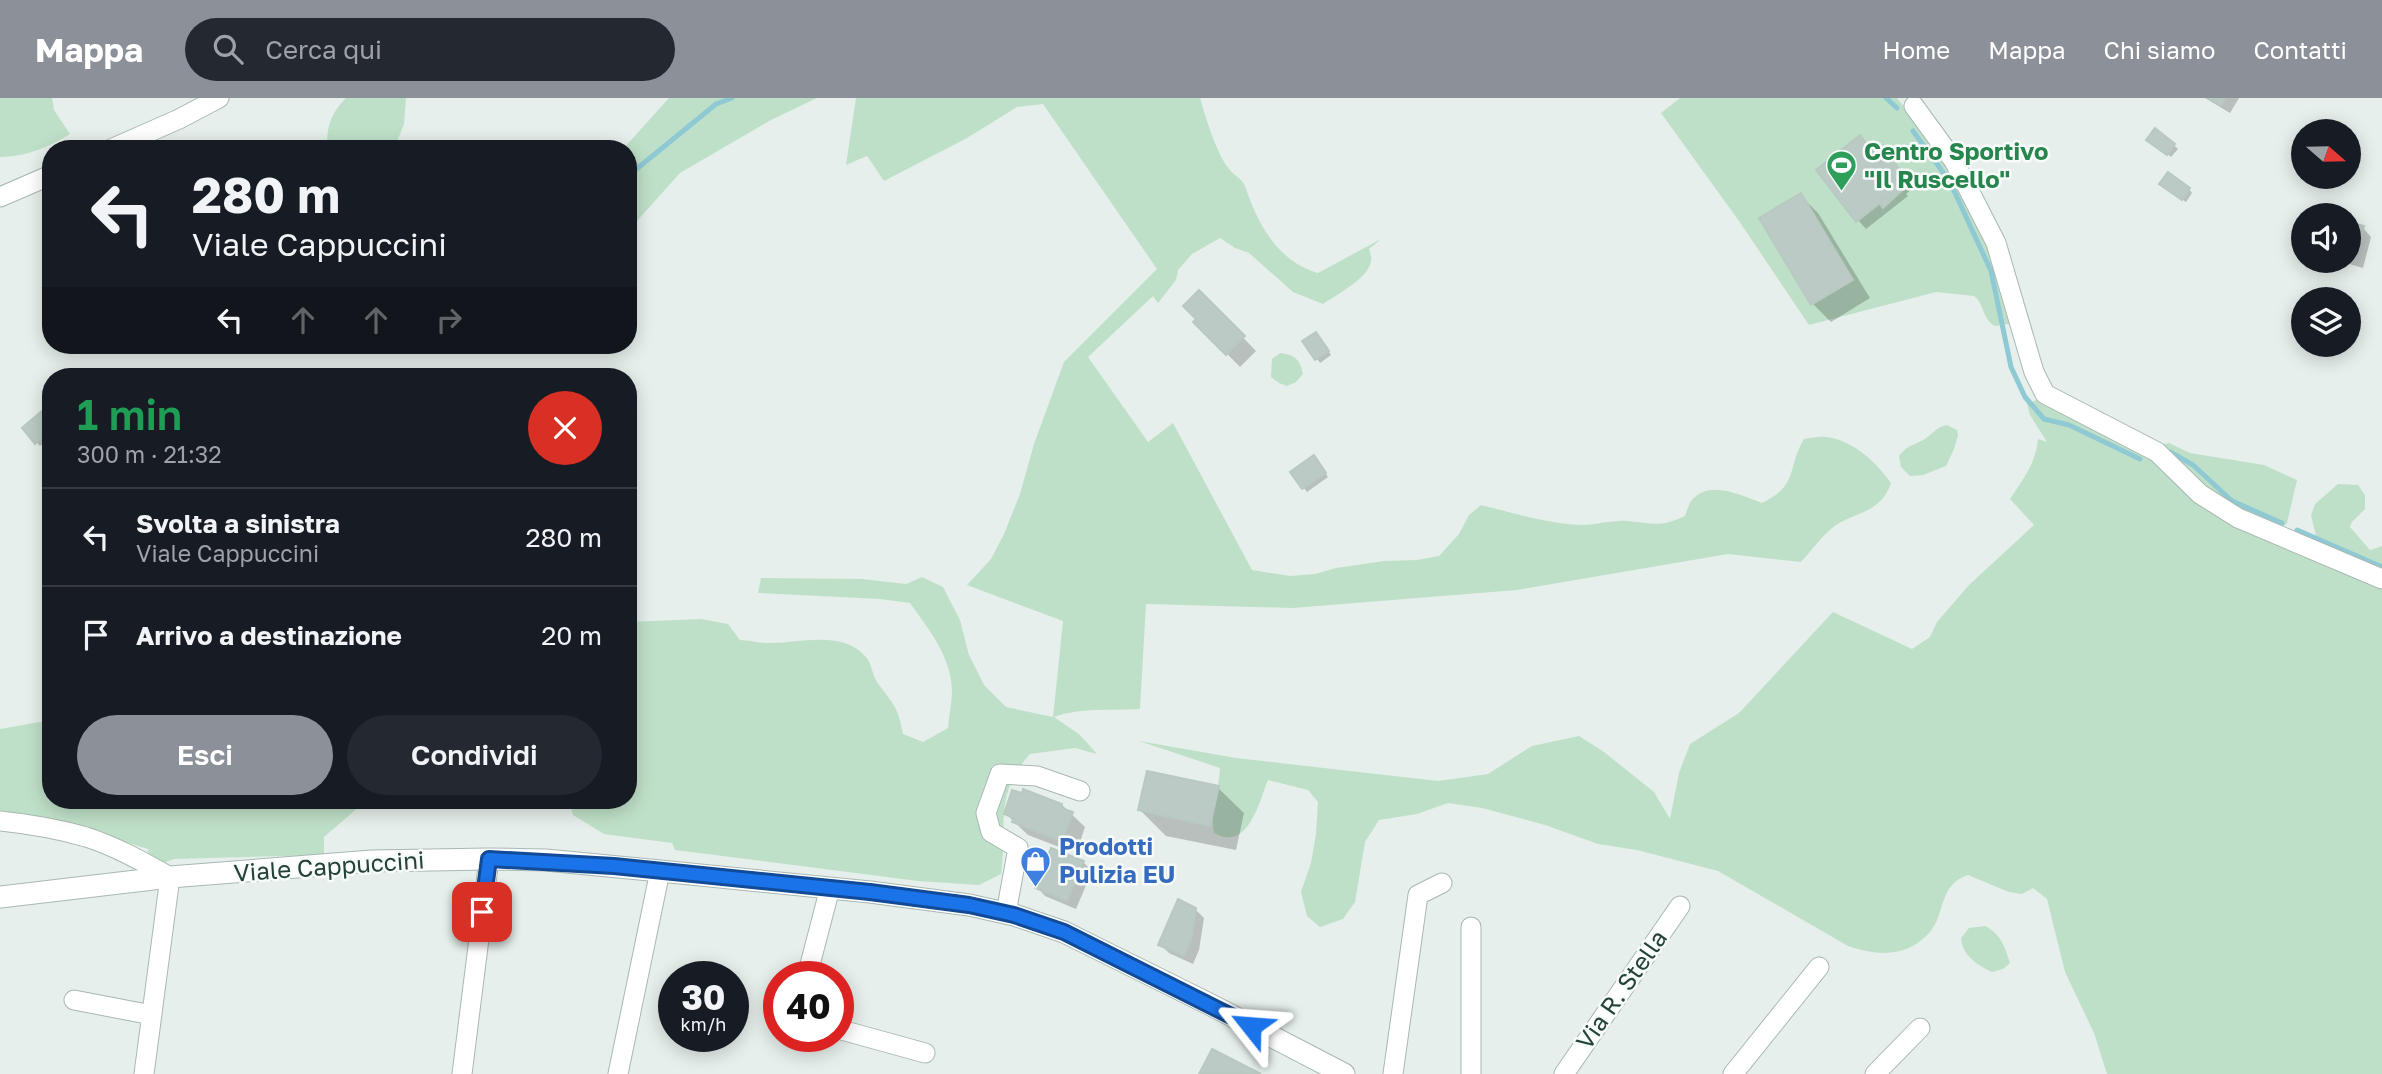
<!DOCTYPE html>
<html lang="it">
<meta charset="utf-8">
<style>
:root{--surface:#171b24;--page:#242831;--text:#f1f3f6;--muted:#9ea1a6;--line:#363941;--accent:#8c9099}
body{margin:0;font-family:"Golos Text",sans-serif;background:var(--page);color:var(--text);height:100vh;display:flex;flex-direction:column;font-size:26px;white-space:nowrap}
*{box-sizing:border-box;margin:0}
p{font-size:23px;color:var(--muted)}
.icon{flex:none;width:38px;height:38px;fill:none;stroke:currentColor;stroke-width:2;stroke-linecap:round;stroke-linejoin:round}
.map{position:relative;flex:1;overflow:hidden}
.sheet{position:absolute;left:42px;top:270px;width:595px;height:441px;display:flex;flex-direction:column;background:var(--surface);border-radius:28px;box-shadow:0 4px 18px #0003}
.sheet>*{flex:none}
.banner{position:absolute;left:42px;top:42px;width:595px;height:214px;border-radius:28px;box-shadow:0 4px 18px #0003;background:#171b24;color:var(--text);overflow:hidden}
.needle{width:46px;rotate:110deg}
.controls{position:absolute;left:2291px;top:21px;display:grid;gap:14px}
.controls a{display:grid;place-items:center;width:70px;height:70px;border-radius:50%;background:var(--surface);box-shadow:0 4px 18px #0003;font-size:35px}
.speed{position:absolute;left:658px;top:863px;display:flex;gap:14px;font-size:35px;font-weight:700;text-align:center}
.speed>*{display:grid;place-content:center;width:91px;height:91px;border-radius:50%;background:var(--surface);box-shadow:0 4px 18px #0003;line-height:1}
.speed small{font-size:18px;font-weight:400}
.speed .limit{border:10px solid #d22;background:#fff;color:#111}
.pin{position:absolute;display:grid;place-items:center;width:60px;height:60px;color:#fff;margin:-30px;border-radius:14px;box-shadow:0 4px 10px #0006}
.me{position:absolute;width:77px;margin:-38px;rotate:298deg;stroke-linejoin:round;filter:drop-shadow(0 0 5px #0008)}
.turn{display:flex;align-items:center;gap:24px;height:147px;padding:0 35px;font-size:32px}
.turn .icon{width:91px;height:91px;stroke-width:2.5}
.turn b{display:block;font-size:49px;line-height:60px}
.lanes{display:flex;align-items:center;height:66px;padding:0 35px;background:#0003;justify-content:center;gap:35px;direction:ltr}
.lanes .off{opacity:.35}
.round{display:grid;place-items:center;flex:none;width:74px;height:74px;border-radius:37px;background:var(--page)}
.head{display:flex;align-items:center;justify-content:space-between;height:119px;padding:0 35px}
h1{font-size:42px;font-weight:600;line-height:52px;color:#1e9e55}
.button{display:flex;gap:14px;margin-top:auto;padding:14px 35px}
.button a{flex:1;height:80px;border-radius:42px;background:var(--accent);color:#fff;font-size:28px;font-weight:600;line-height:80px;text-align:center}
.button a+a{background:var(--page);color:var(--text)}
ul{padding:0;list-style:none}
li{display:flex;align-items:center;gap:21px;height:98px;padding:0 35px;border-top:2px solid var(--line)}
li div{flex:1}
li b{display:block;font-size:26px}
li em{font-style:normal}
header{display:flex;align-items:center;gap:42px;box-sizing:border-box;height:98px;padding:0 35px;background:var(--accent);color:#fff}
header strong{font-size:33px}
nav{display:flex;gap:38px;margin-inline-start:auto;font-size:24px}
.search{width:490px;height:63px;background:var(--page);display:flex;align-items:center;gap:18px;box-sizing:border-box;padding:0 24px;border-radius:38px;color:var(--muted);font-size:26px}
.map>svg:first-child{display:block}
</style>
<header>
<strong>Mappa</strong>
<div class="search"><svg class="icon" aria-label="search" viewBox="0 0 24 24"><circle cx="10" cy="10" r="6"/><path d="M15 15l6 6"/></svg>Cerca qui</div>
<nav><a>Home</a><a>Mappa</a><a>Chi siamo</a><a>Contatti</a></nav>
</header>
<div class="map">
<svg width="2382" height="976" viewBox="0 0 2382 976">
<rect width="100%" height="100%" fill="#e6efeb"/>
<path fill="#bfe0c8" d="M 0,0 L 52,0 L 54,12 L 70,36 C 49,49 25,59 0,59 Z
M 346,0 L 406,0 L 404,26 L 394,51 L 327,51 C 327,27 330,17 346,0 Z
M 669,0 L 817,0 L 771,22 L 680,75 L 628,133 L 628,51 L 623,51 Z
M 856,0 L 1200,0 C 1206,21 1216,54 1229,71 C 1233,77 1241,80 1244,86 C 1247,93 1249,100 1252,107 C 1265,138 1284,165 1318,175 L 1381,141 L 1369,151 C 1370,155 1372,159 1371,163 C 1369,180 1336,197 1323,206 L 1293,194 L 1249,155 L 1235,150 L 1220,140 L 1192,156 L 1178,172 L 1176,182 L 1158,205 L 1153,198 L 1088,259 L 1148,344 L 1173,325 L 1252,472 L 1290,478 L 1315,476 L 1336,470 L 1384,463 L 1417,462 L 1439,458 L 1459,436 L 1469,417 L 1481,407 C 1514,415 1548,426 1583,427 C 1597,427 1612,422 1627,423 C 1653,425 1659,430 1685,418 C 1687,413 1689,405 1692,402 C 1710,381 1742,398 1762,405 C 1800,386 1786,371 1804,341 C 1811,340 1820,338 1827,339 C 1854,343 1876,364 1891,385 C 1881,414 1859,413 1836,427 C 1823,436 1812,452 1801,464 L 1728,456 L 1517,492 L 1293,510 L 1146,506 L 1140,611 C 1110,613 1083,609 1054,619 L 1080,637 L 1097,656 L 1075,650 L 1030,656 C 993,697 1008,728 1001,776 L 979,787 L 918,783 L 675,752 L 672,745 L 604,736 L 573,717 L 569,702 L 628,702 L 628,524 L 701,521 L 728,526 L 740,542 C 749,542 758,545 767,545 C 798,546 842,531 866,559 C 872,566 872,576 877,584 C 893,606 898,608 903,636 L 923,644 L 948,630 C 949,618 952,604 952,592 C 951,558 929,532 910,505 L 880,501 L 758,495 L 761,480 L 862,481 L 906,486 L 922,479 L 943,489 L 960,522 L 969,557 L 984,587 L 1006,609 L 1053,619 L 1063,523 L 967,487 L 991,461 L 1004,436 L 1020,396 L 1034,346 L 1064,264 L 1157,171 L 1043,6 L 1017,9 L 967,40 L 884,83 L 867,58 L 846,67 Z
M 1680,0 L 1897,0 L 1950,67 L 1991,149 L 2015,225 L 1995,228 C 1981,220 1985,206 1974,198 L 1936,194 L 1809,227 L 1739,123 L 1661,15 Z
M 1280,255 C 1295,257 1300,261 1303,276 L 1296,284 L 1287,288 L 1279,285 L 1271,279 L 1272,261 Z
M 2036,302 L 2044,302 C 2075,317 2108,330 2137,348 C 2160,362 2174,387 2195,403 L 2382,485 L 2382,976 L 2107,976 L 2094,935 L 2065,874 L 2047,801 L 2033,790 L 2022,796 L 2009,794 L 1968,777 C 1938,787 1946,815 1930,834 C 1907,860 1878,858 1848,848 L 1718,773 L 1637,752 L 1598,746 L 1545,727 L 1482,710 L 1448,705 L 1417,716 L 1379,722 L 1365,744 L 1355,804 L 1343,821 L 1320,829 L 1307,818 L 1301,794 L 1311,765 L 1316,736 L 1318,704 L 1308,692 L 1268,682 C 1259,703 1249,754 1214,735 C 1210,713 1219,692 1220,670 L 1139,643 L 1236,660 L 1438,683 L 1488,676 L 1532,648 L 1579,638 L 1604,654 L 1654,694 L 1670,721 L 1679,675 L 1690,646 L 1739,615 L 1833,514 L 1912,551 L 1930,539 L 1937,524 L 1969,487 L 2034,427 L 2010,401 C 2023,381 2036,365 2038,341 L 2047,344 L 2030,317 L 2027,306 Z
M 1947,327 L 1957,332 L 1958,337 L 1954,351 L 1946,368 L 1923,377 L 1910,378 L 1901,369 L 1899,358 C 1906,348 1912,348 1923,342 C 1933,337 1935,329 1947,327 Z
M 2169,345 L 2190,355 L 2264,367 L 2297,382 L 2287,425 L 2282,430 L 2236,412 L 2155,349 Z
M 2338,386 L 2358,387 L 2365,397 L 2365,411 L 2352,424 L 2350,429 L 2370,452 L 2382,448 L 2382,478 L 2327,454 L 2317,442 L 2311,417 L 2315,406 Z
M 51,622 L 51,702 L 367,702 L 324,739 L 324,757 L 174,761 L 160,766 L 149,765 L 148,751 L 80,730 L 0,716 L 0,631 Z
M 1985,828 C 2001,836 2005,849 2010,865 L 2003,871 L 1992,874 C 1977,867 1962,857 1961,840 L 1969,830 Z"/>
<path fill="#0003" d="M 2205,0 L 2239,0 L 2230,15 Z
M 1860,40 L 1875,56 L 1882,50 L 1913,90 L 1906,96 L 1908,98 L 1866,131 L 1858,122 Z
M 2152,45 L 2174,47 L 2178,51 L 2171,59 Z
M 2165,89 L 2189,91 L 2192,95 L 2186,104 Z
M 1800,97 L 1818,115 L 1870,200 L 1831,224 L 1813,206 L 1761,121 Z
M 2348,126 L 2363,130 L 2371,139 L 2363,170 L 2339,163 L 2348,163 Z
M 1199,194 L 1256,253 L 1240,269 L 1196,224 Z
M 1320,240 L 1331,257 L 1320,265 L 1305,244 Z
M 51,323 L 51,339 L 40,348 L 25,331 Z
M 1317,363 L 1328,379 L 1307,394 L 1292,374 Z
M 1218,690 L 1244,715 L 1236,752 L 1166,738 L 1140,712 Z
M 1062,707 L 1085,729 L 1078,750 L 1074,749 L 1072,754 L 1028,737 L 1006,716 Z
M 1083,764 L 1092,773 L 1076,811 L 1045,798 L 1037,789 Z
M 1195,811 L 1204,820 L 1199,852 L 1193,866 L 1169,855 L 1160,846 Z"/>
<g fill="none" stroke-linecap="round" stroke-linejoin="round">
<path stroke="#8ec9d4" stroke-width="5" d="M 1886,0 L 1897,10
M 1913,33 L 1950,84 L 1991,173 L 2011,269 L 2025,299 L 2044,321 L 2069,327 L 2140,361
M 628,78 L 716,6 L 732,0
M 2170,354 L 2193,367 L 2232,403 L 2282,425
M 2297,432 L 2382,469"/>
</g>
<path fill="#bbcac4" stroke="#b8c9c2" stroke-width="2" d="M 2208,0 L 2225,0 L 2221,7 Z
M 2155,30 L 2175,46 L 2167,57 L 2146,42 Z
M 1860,37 L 1900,89 L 1856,124 L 1816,72 Z
M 1882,48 L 1910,85 L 1883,110 L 1879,105 L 1900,89 L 1874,55 Z
M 2168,74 L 2190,90 L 2182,102 L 2159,86 Z
M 1801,95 L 1853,182 L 1811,207 L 1759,120 Z
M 2348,124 L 2364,128 L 2354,163 L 2348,161 Z
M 1199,192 L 1245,238 L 1226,257 L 1193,224 L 1196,221 L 1183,208 Z
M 1316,234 L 1329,253 L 1315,262 L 1302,243 Z
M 43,312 L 51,320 L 51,335 L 49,333 L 35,346 L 22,330 Z
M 1314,357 L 1326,375 L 1302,391 L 1290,374 Z
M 1147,673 L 1219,688 L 1210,728 L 1138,712 Z
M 1023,691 L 1062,706 L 1061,710 L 1073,714 L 1064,738 L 1061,736 L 1059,742 L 1012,724 L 1014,720 L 1004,716 L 1012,692 L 1022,695 Z
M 1051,750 L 1084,763 L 1067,803 L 1035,790 Z
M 1178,801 L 1196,810 L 1191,842 L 1184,858 L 1158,847 Z
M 1212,951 L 1261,976 L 1199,976 Z"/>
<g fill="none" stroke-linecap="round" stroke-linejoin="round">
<defs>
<path id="minor" d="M 1914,8 L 1954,63 L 1996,145 L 2034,274 L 2045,296 L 2157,354 L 2200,396 L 2238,420 L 2382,481
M 111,51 L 179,21 L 219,0
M 0,99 L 51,77
M 0,723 C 29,726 58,731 86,739 C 115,748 143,764 170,779 L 144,976
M 1006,815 L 1018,750 L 991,734 L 986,715 L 1000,676 L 1037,678 L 1080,693
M 807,878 L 830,790
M 74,902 L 152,917
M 838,931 L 925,955
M 462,976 L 489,761
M 618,976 L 660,773
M 1393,976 L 1418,797 L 1442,785
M 1471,976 L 1471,829
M 1564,976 L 1680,808
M 1733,976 L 1819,869
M 1875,976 L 1920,930"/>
<path id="tertiary" d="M 0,799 L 170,779 L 372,763 L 489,761 L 546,762 L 660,773 L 870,794 L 969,807 L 1014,817 L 1064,834 L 1215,909 L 1344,976"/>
</defs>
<use href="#minor" stroke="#a8b8b2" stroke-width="21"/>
<use href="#tertiary" stroke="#a8b8b2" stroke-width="23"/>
<use href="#minor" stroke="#fff" stroke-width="19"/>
<use href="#tertiary" stroke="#fff" stroke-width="21"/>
</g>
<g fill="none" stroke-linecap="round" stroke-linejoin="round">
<defs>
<path id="route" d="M 482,814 L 489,761 L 614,768 L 870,794 L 969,807 L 1014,817 L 1064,834 L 1251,928"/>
</defs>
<use href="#route" stroke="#114b97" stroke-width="18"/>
<use href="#route" stroke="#1a73e8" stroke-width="12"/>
</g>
<defs>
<symbol id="stadium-pin" viewBox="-11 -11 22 30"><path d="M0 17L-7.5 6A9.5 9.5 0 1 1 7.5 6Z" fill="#2e9e5b" stroke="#f7fbf9"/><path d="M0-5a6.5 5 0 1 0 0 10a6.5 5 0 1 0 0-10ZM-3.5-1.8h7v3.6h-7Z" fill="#fff"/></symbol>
<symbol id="shop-pin" viewBox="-11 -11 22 30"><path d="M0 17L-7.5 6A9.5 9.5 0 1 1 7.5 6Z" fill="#3f7fe0" stroke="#f7fbf9"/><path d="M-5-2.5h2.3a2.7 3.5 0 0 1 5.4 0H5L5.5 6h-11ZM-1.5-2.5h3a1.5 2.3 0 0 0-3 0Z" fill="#fff"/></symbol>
</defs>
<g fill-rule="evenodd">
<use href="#stadium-pin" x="1824" y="50" width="35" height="47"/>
<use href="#shop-pin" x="1018" y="746" width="35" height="47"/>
</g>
<g text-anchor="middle" stroke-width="5" stroke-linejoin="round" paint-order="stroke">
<g font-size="24" font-weight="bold" fill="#27864d" stroke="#f7fbf9" text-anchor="start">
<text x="1864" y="62">Centro Sportivo<tspan x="1864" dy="28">"Il Ruscello"</tspan></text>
</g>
<g font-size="24" font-weight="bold" fill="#366cbe" stroke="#f7fbf9" text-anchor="start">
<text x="1059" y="757">Prodotti<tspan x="1059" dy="28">Pulizia EU</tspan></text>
</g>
<g font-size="24" fill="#24423a" stroke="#f7fbf9">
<text transform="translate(329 769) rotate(-4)" y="8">Viale Cappuccini</text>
<text transform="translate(1622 892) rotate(-55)" y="8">Via R. Stella</text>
</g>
</g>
</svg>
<div class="controls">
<a><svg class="needle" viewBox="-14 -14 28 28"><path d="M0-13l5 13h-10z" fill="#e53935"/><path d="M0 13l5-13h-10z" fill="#9ea1a6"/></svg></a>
<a><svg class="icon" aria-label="sound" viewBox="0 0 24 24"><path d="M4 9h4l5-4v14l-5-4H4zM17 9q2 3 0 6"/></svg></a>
<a><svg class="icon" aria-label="layers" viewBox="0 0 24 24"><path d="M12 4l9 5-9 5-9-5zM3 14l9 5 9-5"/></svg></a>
</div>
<div class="speed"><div>30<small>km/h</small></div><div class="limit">40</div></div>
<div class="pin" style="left:482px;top:814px;background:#d93025"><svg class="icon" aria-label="arrive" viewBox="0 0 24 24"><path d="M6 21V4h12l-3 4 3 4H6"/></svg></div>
<svg class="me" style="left:1251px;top:928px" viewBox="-20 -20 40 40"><path d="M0-17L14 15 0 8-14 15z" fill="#1a73e8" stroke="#fff" stroke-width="4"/></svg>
<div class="banner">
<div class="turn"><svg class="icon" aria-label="left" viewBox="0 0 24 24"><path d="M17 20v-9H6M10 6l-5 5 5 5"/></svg><div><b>280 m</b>Viale Cappuccini</div></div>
<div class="lanes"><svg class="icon" aria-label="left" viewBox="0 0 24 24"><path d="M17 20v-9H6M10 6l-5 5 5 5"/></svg><svg class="icon off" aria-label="ahead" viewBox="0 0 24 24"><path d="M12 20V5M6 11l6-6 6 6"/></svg><svg class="icon off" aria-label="ahead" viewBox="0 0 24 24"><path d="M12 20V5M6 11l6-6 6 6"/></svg><svg class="icon off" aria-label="right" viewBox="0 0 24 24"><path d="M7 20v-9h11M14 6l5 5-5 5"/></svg></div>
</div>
<section class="sheet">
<div class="head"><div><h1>1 min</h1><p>300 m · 21:32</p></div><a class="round" style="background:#d93025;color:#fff"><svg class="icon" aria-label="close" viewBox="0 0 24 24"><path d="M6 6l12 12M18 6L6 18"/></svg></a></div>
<ul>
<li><svg class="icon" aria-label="left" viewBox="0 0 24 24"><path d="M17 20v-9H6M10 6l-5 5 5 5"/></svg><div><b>Svolta a sinistra</b><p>Viale Cappuccini</p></div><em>280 m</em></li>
<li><svg class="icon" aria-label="arrive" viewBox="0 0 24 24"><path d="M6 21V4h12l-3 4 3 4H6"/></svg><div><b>Arrivo a destinazione</b></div><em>20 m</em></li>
</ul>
<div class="button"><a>Esci</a><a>Condividi</a></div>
</section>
</div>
